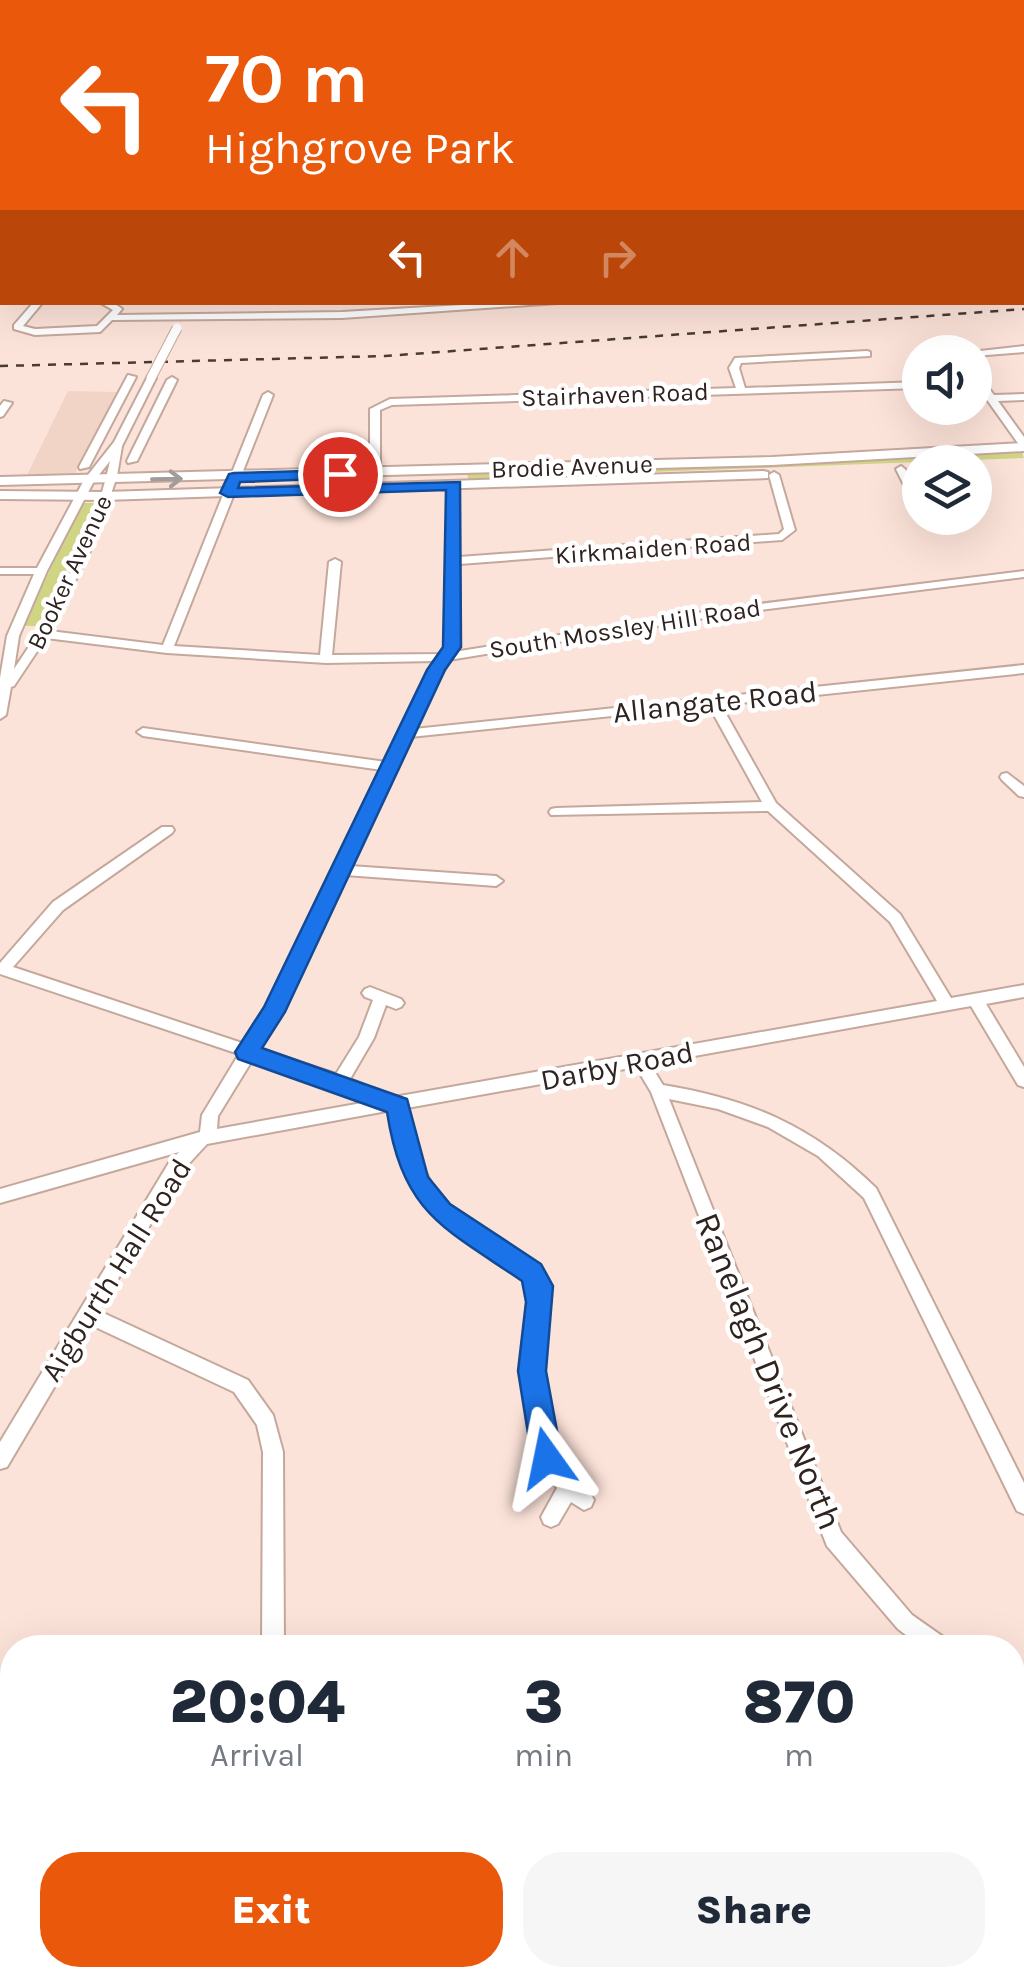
<!DOCTYPE html>
<style>
:root{--surface:#fff;--page:#f6f6f7;--text:#1f2937;--muted:#747a83;--accent:#ea580c}
body{margin:0;font-family:Karla,sans-serif;background:var(--page);color:var(--text);height:100vh;display:flex;flex-direction:column;font-size:38px;white-space:nowrap}
*{box-sizing:border-box;margin:0}
p{font-size:32px;color:var(--muted)}
.icon{flex:none;width:55px;height:55px;fill:none;stroke:currentColor;stroke-width:2;stroke-linecap:round;stroke-linejoin:round}
.map{position:relative;flex:1;overflow:hidden}
.details{position:absolute;left:0px;top:1635px;width:1025px;height:352px;display:flex;flex-direction:column;background:var(--surface);border-radius:40px 40px 0 0;box-shadow:0 10px 40px #0002}
.details>*{flex:none}
.top-card{position:absolute;left:0px;top:0px;width:1025px;height:305px;box-shadow:0 10px 40px #0002;background:#ea580c;color:#fff;overflow:hidden}
.fabs{position:absolute;left:902px;top:335px;display:grid;gap:20px}
.fabs a{display:grid;place-items:center;width:90px;height:90px;border-radius:50%;background:var(--surface);box-shadow:0 10px 40px #0002;font-size:50px}
.pin{position:absolute;display:grid;place-items:center;width:85px;height:85px;color:#fff;margin:-42px;border:5px solid #fff;border-radius:50%;box-shadow:0 2px 10px #0007}
.me{position:absolute;width:110px;margin:-55px;rotate:348deg;stroke-linejoin:round;filter:drop-shadow(0 0 8px #0008)}
.turn{display:flex;align-items:center;gap:35px;height:210px;padding:0 40px;font-size:45px}
.turn .icon{width:130px;height:130px;stroke-width:2.5}
.turn b{display:block;font-size:70px;line-height:85px}
.lanes{display:flex;align-items:center;height:95px;padding:0 40px;background:#0003;justify-content:center;gap:50px;direction:ltr}
.lanes .off{opacity:.35}
.eta{display:flex;justify-content:space-evenly;align-items:center;height:170px;text-align:center}
.eta b{font-size:60px;font-weight:800;line-height:70px}
.button{display:flex;gap:20px;margin-top:auto;padding:20px 40px}
.button a{flex:1;height:115px;border-radius:40px;background:var(--accent);color:#fff;font-size:40px;font-weight:800;line-height:115px;text-align:center}
.button a+a{background:var(--page);color:var(--text)}
.map>svg:first-child{display:block}
</style>
<div class="map">
<svg width="1024" height="1986" viewBox="0 0 1024 1986">
<rect width="100%" height="100%" fill="#fce3d9"/>
<path fill="#f2d4c7" d="M 68,391 L 118,392 L 74,475 L 27,475 Z"/>
<path fill="#d0d584" d="M 1021,450 L 1024,458 L 468,479 L 467,471 Z
M 82,503 L 98,503 L 40,626 L 23,626 Z
M 670,1975 L 783,1975 L 747,1986 L 642,1986 Z"/>
<g fill="none" stroke-linecap="round" stroke-linejoin="round">
<defs>
<path id="minor" d="M 0,0 L 4,0 L 1,2 Z
M 262,0 L 268,0 L 270,2 L 264,2 Z
M 332,0 L 335,2 L 325,2 L 326,1 Z
M 963,0 L 969,0 L 969,2 L 963,2 Z
M 1022,4 L 1024,4 L 1024,8 L 1022,8 Z
M 1022,29 L 1024,29 L 1024,33 L 1022,33 Z
M 0,102 L 2,103 L 2,107 L 0,107 Z
M 0,116 L 2,116 L 2,120 L 0,120 Z
M 1022,155 L 1024,155 L 1024,159 L 1022,159 Z
M 1022,208 L 1024,208 L 1024,216 L 1022,216 Z
M 1022,251 L 1024,251 L 1024,257 L 1022,257 Z
M 1022,267 L 1024,267 L 1024,271 L 1022,271 Z
M 34,302 L 43,302 L 23,326 L 35,329 L 97,326 L 113,310 L 99,302 C 108,302 116,303 122,309 L 117,315 L 342,312 L 514,302 L 572,302 L 342,318 L 112,320 L 100,332 L 35,335 L 14,329 L 14,325 Z
M 1024,346 L 1024,352 L 975,356 L 975,352 L 971,352 Z
M 867,351 L 870,352 L 870,356 L 741,363 L 739,368 L 745,388 L 920,382 L 920,388 L 392,405 L 380,410 L 380,473 L 375,476 L 370,473 L 370,409 L 390,399 L 736,388 L 729,368 L 735,358 Z
M 128,375 L 136,377 L 89,467 L 80,469 L 79,467 Z
M 148,376 L 156,378 L 122,446 L 117,476 L 96,539 L 50,631 L 163,645 L 263,395 L 268,392 L 273,395 L 174,646 L 320,655 L 329,562 L 335,559 L 341,562 L 332,655 L 441,654 L 446,647 L 449,485 L 454,482 L 459,485 L 459,557 L 779,534 L 784,529 L 769,475 L 774,472 L 779,475 L 795,530 L 782,540 L 459,564 L 458,647 L 454,652 L 735,607 L 1024,571 L 1024,577 L 735,613 L 449,660 L 414,729 L 1024,665 L 1024,673 L 721,705 L 776,803 L 900,914 L 951,998 L 1024,985 L 1024,997 L 986,1004 L 1024,1067 L 1024,1087 L 1018,1085 L 971,1006 L 650,1064 L 663,1085 C 749,1099 813,1126 876,1188 L 1024,1483 L 1024,1514 L 1017,1511 L 864,1198 L 818,1156 L 768,1127 L 718,1109 L 669,1099 L 841,1532 L 912,1615 L 949,1641 L 952,1648 L 923,1648 L 898,1629 L 827,1546 L 651,1092 L 636,1067 L 407,1108 C 419,1170 433,1205 491,1237 C 511,1247 533,1259 545,1279 C 555,1295 544,1321 542,1339 C 541,1354 541,1370 542,1385 C 544,1418 551,1453 573,1478 C 581,1486 589,1490 594,1500 L 591,1507 L 584,1510 L 571,1502 L 558,1524 L 551,1527 L 544,1524 L 541,1517 L 557,1488 C 526,1447 520,1393 524,1343 C 525,1325 530,1306 531,1288 C 516,1268 497,1258 476,1245 C 421,1214 403,1174 392,1113 L 387,1111 L 207,1144 L 182,1171 L 99,1311 L 248,1380 L 273,1415 L 283,1452 L 284,1648 L 262,1648 L 263,1452 L 257,1425 L 234,1392 L 91,1325 L 7,1467 L 0,1469 L 0,1442 L 170,1161 L 179,1152 L 0,1203 L 0,1189 L 200,1132 L 202,1115 L 239,1054 L 0,974 L 0,963 L 53,902 L 162,827 L 172,827 L 174,830 L 172,833 L 63,910 L 13,967 L 245,1044 L 267,1010 L 382,770 L 143,736 L 137,732 L 143,728 L 386,762 L 436,661 L 326,663 L 167,653 L 46,638 L 14,686 L 11,687 L 6,715 L 0,719 L 0,678 L 7,636 L 34,574 L 0,574 L 0,568 L 37,568 L 84,480 L 114,442 ZM 110,461 C 94,535 57,607 14,669 L 19,636 L 47,571 L 94,481 ZM 709,706 L 762,802 L 556,808 L 551,809 L 549,812 L 551,815 L 768,811 L 890,922 L 937,1001 L 394,1097 L 350,1079 L 374,1038 L 386,1005 L 396,1009 L 401,1007 L 404,1003 L 401,999 L 370,987 L 365,989 L 362,993 L 365,997 L 373,1000 L 359,1037 L 336,1074 L 259,1049 L 281,1012 L 345,875 L 496,886 L 503,881 L 496,876 L 350,866 L 410,737 ZM 253,1059 L 373,1101 L 217,1129 L 218,1116 Z
M 172,377 L 177,380 L 137,461 L 128,463 L 127,461 L 167,380 Z
M 975,381 L 984,382 L 994,395 L 1024,394 L 1024,400 L 998,401 L 1024,437 L 1024,447 L 1020,446 L 978,387 L 975,387 Z
M 4,401 L 12,403 L 3,416 L 0,417 L 0,406 Z
M 901,466 C 914,475 920,495 920,510 L 915,507 L 896,469 Z
M 1007,773 L 1024,786 L 1024,797 L 1019,796 L 1002,780 L 1000,777 L 1002,774 Z
M 1012,1673 L 1024,1677 L 1024,1699 L 1012,1695 Z
M 315,1975 L 339,1975 L 341,1986 L 317,1986 Z
M 982,1975 L 1006,1975 L 1010,1986 L 986,1986 Z"/>
<path id="tertiary" d="M 1024,443 L 1024,451 L 772,465 L 0,485 L 0,477 L 772,457 Z
M 763,471 L 768,472 L 768,478 L 105,500 L 0,499 L 0,491 L 105,492 Z"/>
<path id="secondary" d="M 0,29 L 2,29 L 2,35 L 0,35 Z
M 1022,56 L 1024,56 L 1024,62 L 1022,62 Z"/>
<path id="trunk" d="M 1024,1803 L 1024,1845 L 1012,1849 L 1012,1807 Z
M 1024,1897 L 1024,1941 L 1012,1944 L 1012,1901 Z
M 581,1975 L 648,1975 L 644,1986 L 577,1986 Z
M 797,1975 L 872,1975 L 868,1986 L 793,1986 Z"/>
</defs>
<use href="#minor" stroke="#c5a89c" stroke-width="4"/>
<use href="#tertiary" stroke="#c5a89c" stroke-width="4"/>
<use href="#secondary" stroke="#c5a89c" stroke-width="4"/>
<use href="#trunk" stroke="#c5a89c" stroke-width="3"/>
<use href="#minor" fill="#fff" fill-rule="evenodd"/>
<use href="#tertiary" fill="#fff" fill-rule="evenodd"/>
<use href="#secondary" fill="#fff" fill-rule="evenodd"/>
<use href="#trunk" fill="#fff" fill-rule="evenodd"/>
<path stroke="#483b36" stroke-width="2.5" stroke-dasharray="8 8" stroke-linecap="butt" d="M 0,366 L 385,356 L 1024,309"/>
<defs>
<path id="minor-bridge" d="M 151,378 L 177,328"/>
</defs>
<use href="#minor-bridge" stroke="#c5a89c" stroke-width="11" stroke-linecap="butt"/>
<use href="#minor-bridge" stroke="#fff" stroke-width="9"/>
</g>
<defs><path id="oneway-shaft" d="M-6 0H5M1.5-3L5.5 0L1.5 3" fill="none" stroke-width="1.6" stroke-linecap="round" stroke-linejoin="round" transform="scale(2.5)"/></defs>
<use stroke="#a19c9a" href="#oneway-shaft" transform="translate(167 479) rotate(-1)"/>
<path fill="#1a73e8" stroke="#114b97" stroke-width="2.5" d="M 340,470 L 345,471 L 345,478 L 240,482 L 238,488 L 460,482 L 461,647 L 445,670 L 285,1012 L 262,1048 L 407,1099 L 428,1177 L 450,1204 L 541,1264 L 553,1286 L 546,1371 L 562,1458 L 557,1468 L 547,1472 L 537,1468 L 532,1458 L 518,1371 L 526,1302 L 522,1281 C 443,1227 403,1214 387,1112 L 238,1059 L 235,1052 L 264,1007 L 427,670 L 443,647 L 446,490 L 228,497 L 220,493 L 229,474 L 234,473 Z"/>
<g text-anchor="middle" stroke-width="9" stroke-linejoin="round" paint-order="stroke">
<g font-size="25" fill="#2f231f" stroke="#fff">
<text transform="translate(615 394) rotate(-2)" y="9">Stairhaven Road</text>
<text transform="translate(572 466) rotate(-2)" y="9">Brodie Avenue</text>
<text transform="translate(653 548) rotate(-4)" y="9">Kirkmaiden Road</text>
<text transform="translate(69 572) rotate(-65)" y="9">Booker Avenue</text>
<text transform="translate(625 628) rotate(-9)" y="9">South Mossley Hill Road</text>
</g>
<g font-size="30" fill="#2f231f" stroke="#fff">
<text transform="translate(715 702) rotate(-6)" y="10">Allangate Road</text>
<text transform="translate(617 1066) rotate(-11)" y="10">Darby Road</text>
<text transform="translate(116 1270) rotate(-58)" y="10">Aigburth Hall Road</text>
</g>
<g font-size="35" fill="#2f231f" stroke="#fff">
<text transform="translate(769 1371) rotate(68)" y="12">Ranelagh Drive North</text>
</g>
</g>
</svg>
<div class="fabs">
<a><svg class="icon" aria-label="sound" viewBox="0 0 24 24"><path d="M4 9h4l5-4v14l-5-4H4zM17 9q2 3 0 6"/></svg></a>
<a><svg class="icon" aria-label="layers" viewBox="0 0 24 24"><path d="M12 4l9 5-9 5-9-5zM3 14l9 5 9-5"/></svg></a>
</div>
<div class="pin" style="left:340px;top:474px;background:#d93025"><svg class="icon" aria-label="arrive" viewBox="0 0 24 24"><path d="M6 21V4h12l-3 4 3 4H6"/></svg></div>
<svg class="me" style="left:547px;top:1458px" viewBox="-20 -20 40 40"><path d="M0-17L14 15 0 8-14 15z" fill="#1a73e8" stroke="#fff" stroke-width="4"/></svg>
<div class="top-card">
<div class="turn"><svg class="icon" aria-label="left" viewBox="0 0 24 24"><path d="M17 20v-9H6M10 6l-5 5 5 5"/></svg><div><b>70 m</b>Highgrove Park</div></div>
<div class="lanes"><svg class="icon" aria-label="left" viewBox="0 0 24 24"><path d="M17 20v-9H6M10 6l-5 5 5 5"/></svg><svg class="icon off" aria-label="ahead" viewBox="0 0 24 24"><path d="M12 20V5M6 11l6-6 6 6"/></svg><svg class="icon off" aria-label="right" viewBox="0 0 24 24"><path d="M7 20v-9h11M14 6l5 5-5 5"/></svg></div>
</div>
<section class="details">
<div class="eta">
<div><b>20:04</b><p>Arrival</p></div>
<div><b>3</b><p>min</p></div>
<div><b>870</b><p>m</p></div>
</div>
<div class="button"><a>Exit</a><a>Share</a></div>
</section>
</div>
